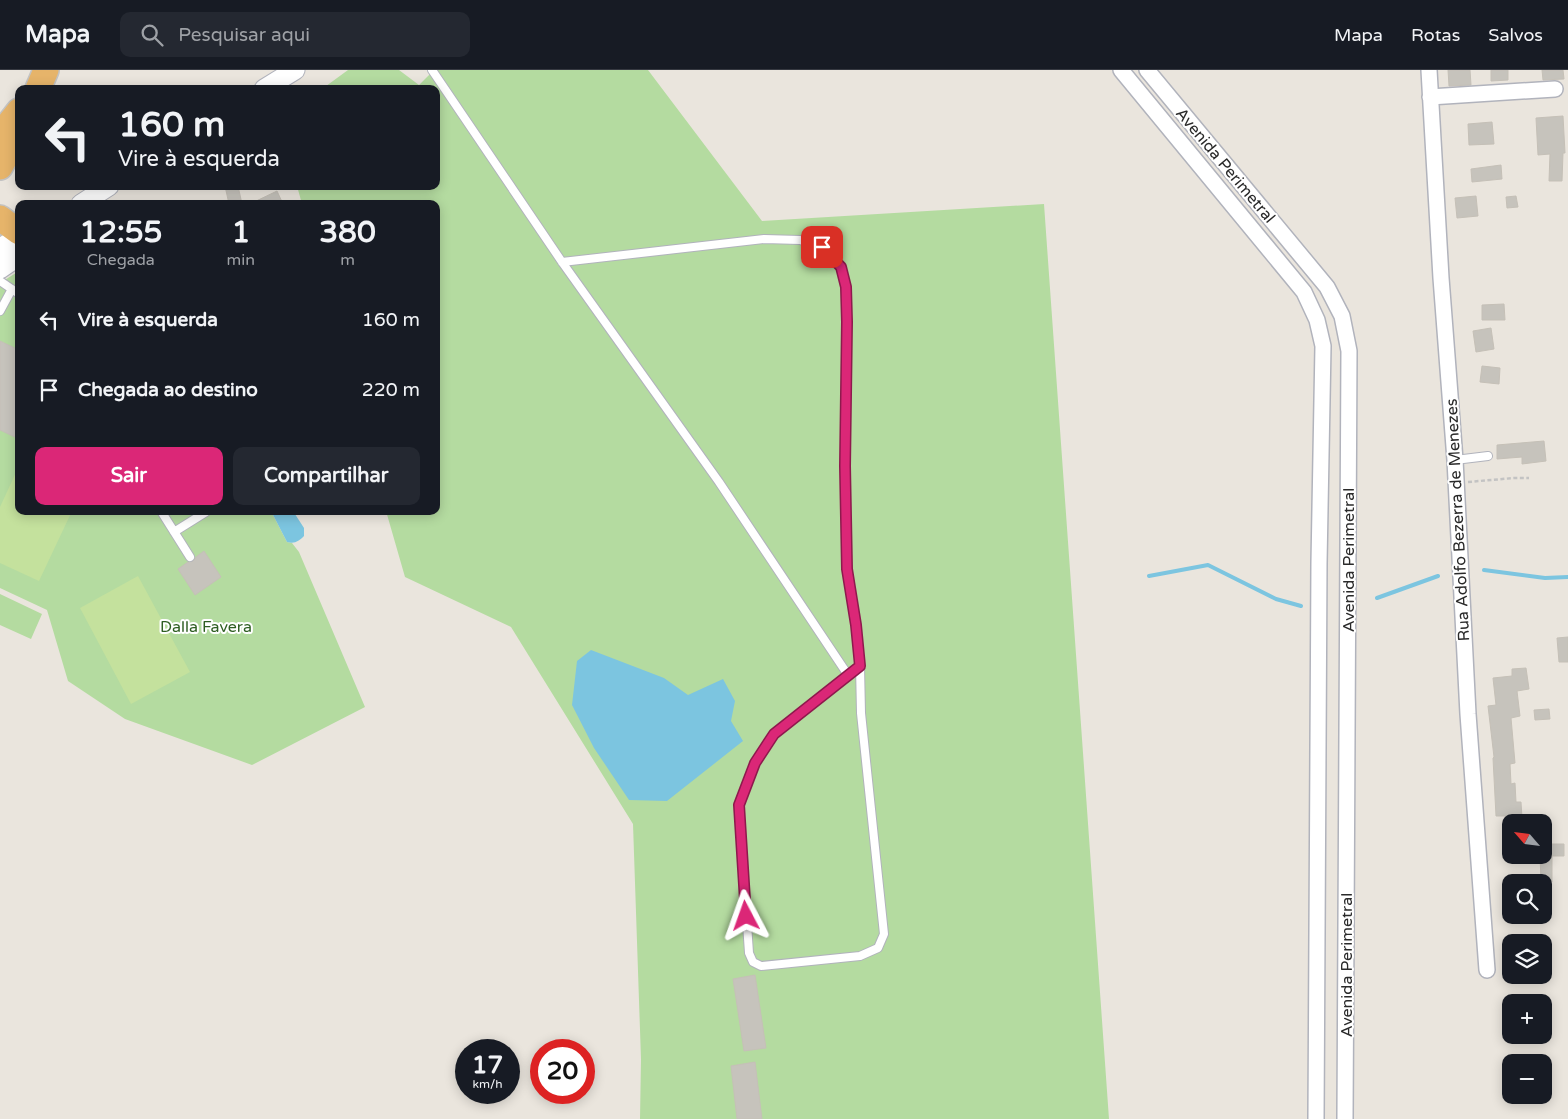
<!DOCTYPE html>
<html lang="pt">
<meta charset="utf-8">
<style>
:root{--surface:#171b24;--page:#242831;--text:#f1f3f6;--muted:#9ea1a6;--line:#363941;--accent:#db2777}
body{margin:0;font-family:"Varela Round",sans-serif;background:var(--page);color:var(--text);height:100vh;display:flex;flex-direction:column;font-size:19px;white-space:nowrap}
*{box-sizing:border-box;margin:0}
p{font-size:16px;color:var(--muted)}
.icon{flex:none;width:28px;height:28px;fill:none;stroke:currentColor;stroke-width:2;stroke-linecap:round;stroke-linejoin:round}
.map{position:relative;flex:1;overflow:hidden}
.drawer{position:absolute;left:15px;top:130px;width:425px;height:315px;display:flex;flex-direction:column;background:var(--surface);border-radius:10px;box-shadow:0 2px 12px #0003}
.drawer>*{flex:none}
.hud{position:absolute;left:15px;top:15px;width:425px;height:105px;border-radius:10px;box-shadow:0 2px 12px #0003;background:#171b24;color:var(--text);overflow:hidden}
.needle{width:32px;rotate:298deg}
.controls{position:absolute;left:1502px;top:744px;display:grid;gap:10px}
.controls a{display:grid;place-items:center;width:50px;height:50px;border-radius:10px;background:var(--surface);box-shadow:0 2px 12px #0003;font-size:25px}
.speed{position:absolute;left:455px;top:969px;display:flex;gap:10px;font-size:25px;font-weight:700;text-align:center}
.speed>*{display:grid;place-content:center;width:65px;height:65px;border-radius:50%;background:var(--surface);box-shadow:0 2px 12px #0003;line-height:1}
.speed small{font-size:12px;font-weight:400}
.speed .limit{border:8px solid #d22;background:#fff;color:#111}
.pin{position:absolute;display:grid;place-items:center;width:42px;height:42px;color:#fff;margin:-21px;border-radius:10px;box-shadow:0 2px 8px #0006}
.me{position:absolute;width:55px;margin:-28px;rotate:356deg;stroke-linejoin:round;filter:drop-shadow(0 0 4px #0008)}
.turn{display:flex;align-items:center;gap:18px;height:105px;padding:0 20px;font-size:22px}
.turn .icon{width:65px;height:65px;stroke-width:2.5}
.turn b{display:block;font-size:35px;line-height:42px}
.eta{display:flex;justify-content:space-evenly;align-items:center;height:85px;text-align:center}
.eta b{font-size:30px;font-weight:700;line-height:35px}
.cta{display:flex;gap:10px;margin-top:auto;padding:10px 20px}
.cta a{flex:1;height:58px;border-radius:10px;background:var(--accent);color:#fff;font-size:20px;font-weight:700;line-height:58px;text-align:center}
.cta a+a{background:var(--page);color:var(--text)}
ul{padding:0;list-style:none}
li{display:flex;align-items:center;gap:15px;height:70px;padding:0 20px}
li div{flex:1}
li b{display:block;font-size:19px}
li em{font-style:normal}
header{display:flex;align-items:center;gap:30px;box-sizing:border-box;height:70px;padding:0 25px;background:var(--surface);border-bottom:1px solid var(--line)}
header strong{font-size:24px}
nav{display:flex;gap:28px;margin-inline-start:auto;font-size:18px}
.search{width:350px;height:45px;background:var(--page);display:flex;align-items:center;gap:12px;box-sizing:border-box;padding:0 18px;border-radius:10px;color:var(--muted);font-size:19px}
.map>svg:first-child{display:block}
</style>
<header>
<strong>Mapa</strong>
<div class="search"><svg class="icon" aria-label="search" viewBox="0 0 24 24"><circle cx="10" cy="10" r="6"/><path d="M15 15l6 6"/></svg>Pesquisar aqui</div>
<nav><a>Mapa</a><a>Rotas</a><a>Salvos</a></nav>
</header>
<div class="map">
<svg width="1568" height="1049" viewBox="0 0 1568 1049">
<rect width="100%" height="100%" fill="#eae5dd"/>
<path fill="#b4dba0" d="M 348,0 L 399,0 L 419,15 L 434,0 L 648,0 L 762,151 L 1044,134 L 1109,1049 L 640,1049 L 641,989 L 633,754 L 511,557 L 405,507 L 386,441 L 436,441 L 436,134 L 302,134 L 297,116 L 436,116 L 436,19 L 322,19 Z
M 19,201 L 19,441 L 271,441 L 287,472 L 292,473 L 299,482 L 365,637 L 252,695 L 125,649 L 68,611 L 47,540 L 0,518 L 0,213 Z
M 0,524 L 42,544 L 31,569 L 0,555 Z"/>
<path fill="#c4e19d" d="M 19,396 L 19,441 L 72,441 L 39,511 L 0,493 L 0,437 Z
M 138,506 L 190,602 L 131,634 L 80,538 Z"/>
<path fill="#7cc5e0" d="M 271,441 L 293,441 L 304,458 L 304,466 C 299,471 295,474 287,472 Z
M 591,580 L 664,608 L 688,625 L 723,609 L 735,631 L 731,651 L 743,671 L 667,731 L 629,730 L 594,678 L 572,635 L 577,591 Z"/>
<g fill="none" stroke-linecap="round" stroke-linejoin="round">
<path stroke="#7cc5e0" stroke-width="4" d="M 1484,500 L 1545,508 L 1568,507
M 1149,506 L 1208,495 L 1276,529 L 1301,536
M 1377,528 L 1438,506"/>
</g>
<path fill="#c6c3bc" stroke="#c5c0b7" d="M 1448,0 L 1470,0 L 1471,15 L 1449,16 Z
M 1491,0 L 1508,0 L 1508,10 L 1491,11 Z
M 1542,0 L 1563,0 L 1564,9 L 1543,10 Z
M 1563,46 L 1565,83 L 1563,83 L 1562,111 L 1549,111 L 1550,84 L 1538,85 L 1536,48 Z
M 1492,52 L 1494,74 L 1469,75 L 1468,54 Z
M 1501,95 L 1502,109 L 1472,112 L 1471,99 Z
M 225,116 L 238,116 L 242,134 L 229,134 Z
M 277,121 L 283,134 L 250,134 Z
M 1476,126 L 1478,146 L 1457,148 L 1455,128 Z
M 1516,126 L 1518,137 L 1507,138 L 1506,127 Z
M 1504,234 L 1505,250 L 1482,250 L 1482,235 Z
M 1491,258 L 1494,279 L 1476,282 L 1473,261 Z
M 0,271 L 19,280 L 19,369 L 0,360 Z
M 1482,296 L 1500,298 L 1499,314 L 1480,312 Z
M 1544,371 L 1546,391 L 1522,394 L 1522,387 L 1497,389 L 1497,375 Z
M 204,481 L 221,507 L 195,525 L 178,499 L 188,492 L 193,491 L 196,487 Z
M 1568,567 L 1568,592 L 1559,592 L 1557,568 Z
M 1526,598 L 1529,619 L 1517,621 L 1520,646 L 1511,648 L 1515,693 L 1510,694 L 1511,714 L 1515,713 L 1516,732 L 1521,732 L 1522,748 L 1507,749 L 1507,746 L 1496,746 L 1493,688 L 1494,687 L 1488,636 L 1496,635 L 1493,608 L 1512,606 L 1512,599 Z
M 1549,639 L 1550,649 L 1535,650 L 1534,640 Z
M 1544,774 L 1564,774 L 1564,786 L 1552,786 L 1552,812 L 1541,812 L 1540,785 L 1544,785 Z
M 755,905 L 766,978 L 744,981 L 733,909 Z
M 755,992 L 762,1049 L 737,1049 L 731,996 Z"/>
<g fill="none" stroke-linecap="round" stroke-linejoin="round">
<defs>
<path id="service" d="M 432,0 L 562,192 L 719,412 L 848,605 L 860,596
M 562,192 L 764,169 L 800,170 L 822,177 L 841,197 L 846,217 L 847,252 L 845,396 L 847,499 L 856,555 L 860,596 L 861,643 L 884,864 L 878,878 L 860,886 L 761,896 L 753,892 L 749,883 L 739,735 L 755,693 L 774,664 L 848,605
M 0,211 L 19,224
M 0,241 L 12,219
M 1455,390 L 1488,386
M 161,441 L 190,487
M 174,462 L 206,442"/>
<path id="minor" d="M 1121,0 L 1304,222 L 1317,250 L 1323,276 L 1319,493 L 1316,1049
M 1147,0 L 1327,217 L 1342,246 L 1349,281 L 1345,1049
M 1429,0 L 1441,208 L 1455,390 L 1468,644 L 1487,900
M 1430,27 L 1555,19"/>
<path id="tertiary" d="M 264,19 L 295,0
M 81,134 L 109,116
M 0,178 L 19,167
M 0,199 L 19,186"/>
<path id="trunk" d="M 38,19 L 46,0
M 0,65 L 19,41
M 0,97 L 19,63
M 0,148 L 19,162"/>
</defs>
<use href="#service" stroke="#b1b3bc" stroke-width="10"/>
<use href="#minor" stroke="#b1b3bc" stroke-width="18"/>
<use href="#tertiary" stroke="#b1b3bc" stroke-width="21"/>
<use href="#trunk" stroke="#c3c3c3" stroke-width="28"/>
<path stroke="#c3c3c3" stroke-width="2.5" stroke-dasharray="4 2.5" stroke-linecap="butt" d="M 1468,412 L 1514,408 L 1529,408"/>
<use href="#service" stroke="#fff" stroke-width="8"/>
<use href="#minor" stroke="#fff" stroke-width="15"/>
<use href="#tertiary" stroke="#fff" stroke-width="19"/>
<use href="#trunk" stroke="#e6b46a" stroke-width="25"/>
</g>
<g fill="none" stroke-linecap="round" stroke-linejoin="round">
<defs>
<path id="route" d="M 746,846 L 739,735 L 755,693 L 774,664 L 860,596 L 856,555 L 847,499 L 845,396 L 847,252 L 846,217 L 841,197 L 822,177"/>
</defs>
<use href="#route" stroke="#8e194d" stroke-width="12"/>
<use href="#route" stroke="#db2777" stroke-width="9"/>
</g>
<g text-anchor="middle" stroke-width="4" stroke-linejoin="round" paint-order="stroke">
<g font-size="16" fill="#2a2a2a" stroke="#fff">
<text transform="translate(1226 95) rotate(50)" y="6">Avenida Perimetral</text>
<text transform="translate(1457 450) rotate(-93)" y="6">Rua Adolfo Bezerra de Menezes</text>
<text transform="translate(1348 490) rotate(-90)" y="6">Avenida Perimetral</text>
<text transform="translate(1346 895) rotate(-90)" y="6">Avenida Perimetral</text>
</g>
<g font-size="16" fill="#2e5e22" stroke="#fff">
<text x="206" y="562">Dalla Favera</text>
</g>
</g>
</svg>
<div class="controls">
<a><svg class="needle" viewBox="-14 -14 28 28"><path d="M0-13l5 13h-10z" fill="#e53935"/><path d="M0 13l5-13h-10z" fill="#9ea1a6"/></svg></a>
<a><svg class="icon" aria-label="search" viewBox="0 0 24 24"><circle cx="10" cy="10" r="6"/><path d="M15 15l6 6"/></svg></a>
<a><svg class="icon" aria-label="layers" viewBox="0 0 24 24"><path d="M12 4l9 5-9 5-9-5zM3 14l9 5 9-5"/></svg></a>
<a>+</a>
<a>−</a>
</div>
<div class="speed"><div>17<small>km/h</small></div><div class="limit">20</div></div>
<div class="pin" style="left:822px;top:177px;background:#d93025"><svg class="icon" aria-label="arrive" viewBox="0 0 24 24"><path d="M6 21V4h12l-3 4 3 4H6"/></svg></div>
<svg class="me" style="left:746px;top:846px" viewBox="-20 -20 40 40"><path d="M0-17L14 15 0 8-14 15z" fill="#db2777" stroke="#fff" stroke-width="4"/></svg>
<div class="hud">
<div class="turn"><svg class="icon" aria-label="left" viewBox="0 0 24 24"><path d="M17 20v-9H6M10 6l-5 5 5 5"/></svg><div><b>160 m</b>Vire à esquerda</div></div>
</div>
<section class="drawer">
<div class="eta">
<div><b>12:55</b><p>Chegada</p></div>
<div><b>1</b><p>min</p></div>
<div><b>380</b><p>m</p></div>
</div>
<ul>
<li><svg class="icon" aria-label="left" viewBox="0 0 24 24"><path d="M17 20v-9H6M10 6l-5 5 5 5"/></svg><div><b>Vire à esquerda</b></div><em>160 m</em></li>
<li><svg class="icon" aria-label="arrive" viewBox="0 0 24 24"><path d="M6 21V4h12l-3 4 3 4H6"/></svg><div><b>Chegada ao destino</b></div><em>220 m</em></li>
</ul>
<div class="cta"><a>Sair</a><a>Compartilhar</a></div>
</section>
</div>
